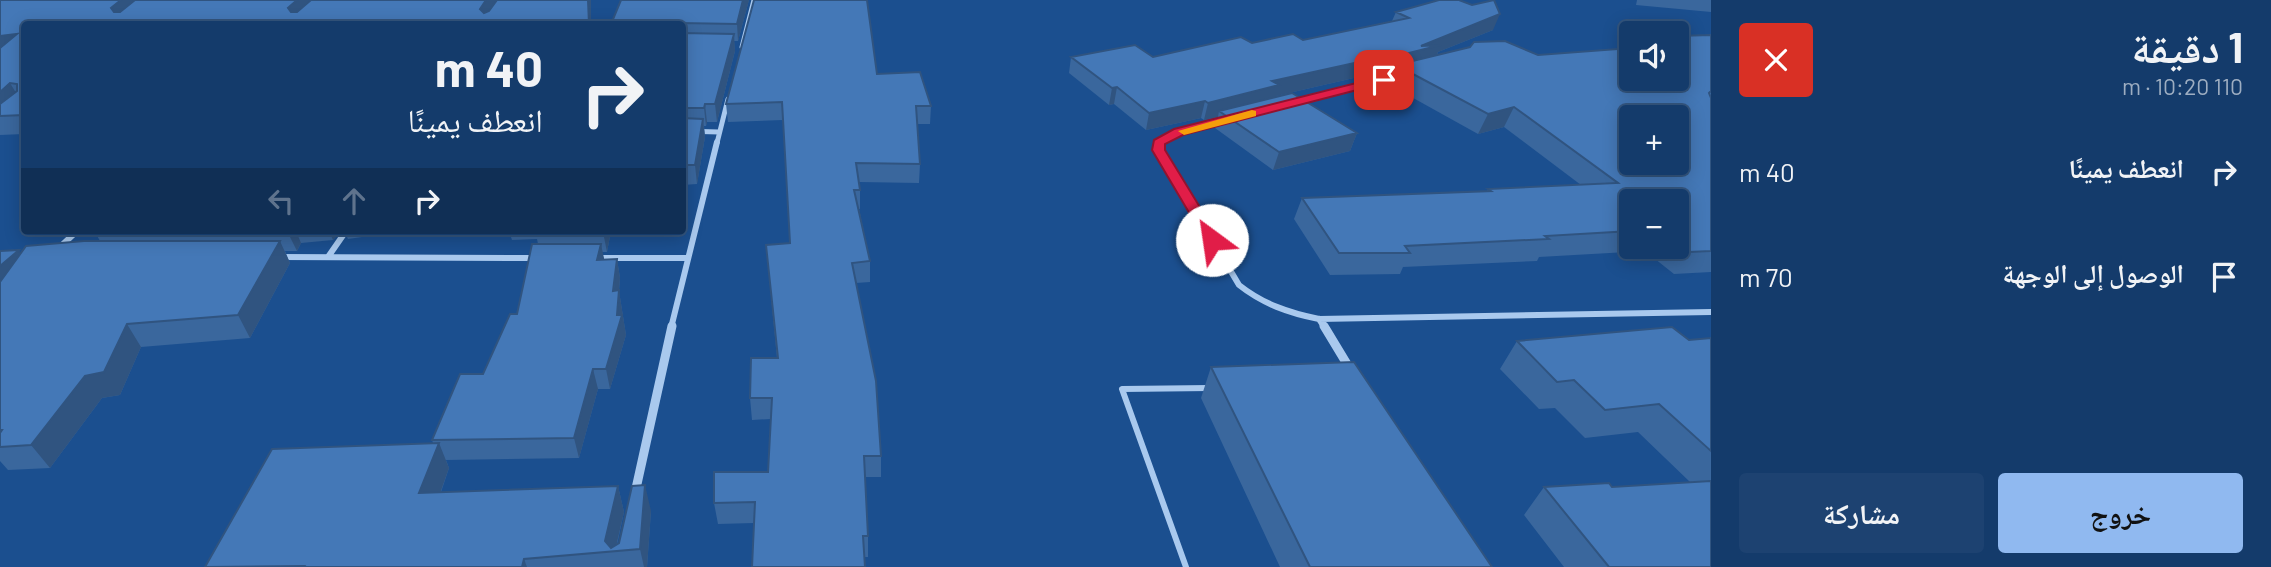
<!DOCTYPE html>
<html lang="ar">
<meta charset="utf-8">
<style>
:root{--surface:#143b6b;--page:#1d4271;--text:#f1f3f6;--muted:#9dadc1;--line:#33557e;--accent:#90b9f0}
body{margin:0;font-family:Barlow,"Noto Naskh Arabic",sans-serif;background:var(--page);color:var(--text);direction:rtl;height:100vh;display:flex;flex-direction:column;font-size:26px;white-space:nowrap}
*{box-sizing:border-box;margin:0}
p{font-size:23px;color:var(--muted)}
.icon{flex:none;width:38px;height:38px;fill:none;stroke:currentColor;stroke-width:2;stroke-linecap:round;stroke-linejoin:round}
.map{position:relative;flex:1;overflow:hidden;direction:ltr}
.sheet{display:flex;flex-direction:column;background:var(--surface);width:560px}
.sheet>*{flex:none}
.top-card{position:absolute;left:21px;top:21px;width:665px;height:214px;border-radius:7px;box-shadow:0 4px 18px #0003,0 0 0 2px var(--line);direction:rtl;background:#143b6b;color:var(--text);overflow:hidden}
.buttons{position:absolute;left:1619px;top:21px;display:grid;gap:14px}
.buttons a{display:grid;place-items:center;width:70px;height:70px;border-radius:7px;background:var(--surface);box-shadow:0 4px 18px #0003,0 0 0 2px var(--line);font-size:35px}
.pin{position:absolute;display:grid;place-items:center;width:60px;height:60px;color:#fff;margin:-30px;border-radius:14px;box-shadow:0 4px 10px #0006}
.me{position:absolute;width:77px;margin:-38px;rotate:329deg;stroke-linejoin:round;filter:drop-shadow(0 0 5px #0008)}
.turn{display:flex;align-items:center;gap:24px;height:147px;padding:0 28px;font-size:32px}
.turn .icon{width:91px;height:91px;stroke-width:2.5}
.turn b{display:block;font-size:49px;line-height:60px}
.lanes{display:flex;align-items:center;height:66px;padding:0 28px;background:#0003;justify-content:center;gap:35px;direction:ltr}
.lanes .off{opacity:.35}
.round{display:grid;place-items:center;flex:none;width:74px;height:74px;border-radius:7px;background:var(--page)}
.headline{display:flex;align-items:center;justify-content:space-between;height:119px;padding:0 28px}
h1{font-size:42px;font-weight:700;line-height:52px}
.primary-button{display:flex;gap:14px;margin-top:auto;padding:14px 28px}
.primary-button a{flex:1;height:80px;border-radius:7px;background:var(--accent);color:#111;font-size:28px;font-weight:700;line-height:80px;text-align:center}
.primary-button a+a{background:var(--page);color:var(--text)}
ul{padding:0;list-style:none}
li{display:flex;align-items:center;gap:21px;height:105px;padding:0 28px}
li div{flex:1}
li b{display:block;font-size:26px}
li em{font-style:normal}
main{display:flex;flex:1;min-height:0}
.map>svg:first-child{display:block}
</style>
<main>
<section class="sheet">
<div class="headline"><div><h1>1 دقيقة</h1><p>110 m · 10:20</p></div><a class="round" style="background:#d93025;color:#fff"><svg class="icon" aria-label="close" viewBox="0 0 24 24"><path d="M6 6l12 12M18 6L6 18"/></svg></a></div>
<ul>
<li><svg class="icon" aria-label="right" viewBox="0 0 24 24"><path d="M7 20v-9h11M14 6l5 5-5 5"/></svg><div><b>انعطف يمينًا</b></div><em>40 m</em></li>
<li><svg class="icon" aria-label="arrive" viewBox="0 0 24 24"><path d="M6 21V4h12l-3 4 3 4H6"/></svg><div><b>الوصول إلى الوجهة</b></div><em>70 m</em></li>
</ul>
<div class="primary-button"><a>خروج</a><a>مشاركة</a></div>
</section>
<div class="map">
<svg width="1711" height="567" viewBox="0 0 1711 567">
<rect width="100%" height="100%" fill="#1b4f8f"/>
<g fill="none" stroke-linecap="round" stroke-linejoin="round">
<path stroke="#a9c9ee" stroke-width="6" d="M 1186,567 L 1122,389 L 1210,388"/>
<path stroke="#a9c9ee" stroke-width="5" d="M 742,47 L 754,0
M 1296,102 L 1399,76
M 682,131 L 719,132
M 717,143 L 728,99
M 1159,143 L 1179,132 L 1223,121"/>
<path stroke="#a9c9ee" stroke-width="6" d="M 1160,142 L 1159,150 L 1239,285 C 1263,304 1289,313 1319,319 L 1711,312
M 60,247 L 77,231
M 278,257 L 536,258
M 328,257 L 346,231
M 597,258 L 687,258
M 1319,319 L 1325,328
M 671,328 L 717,142"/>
<path stroke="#a9c9ee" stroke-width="9" d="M 1324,326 L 1350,369
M 635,493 L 672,326"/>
</g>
<path fill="#3a679d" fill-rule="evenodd" d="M 0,0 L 591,0 L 591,24 L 24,24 L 24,134 L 0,135 Z
M 749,0 L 738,41 L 734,41 L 735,51 L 717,122 L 707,122 L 706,126 L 704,126 L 705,137 L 697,184 L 682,185 L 682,24 L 611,24 Z
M 1637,0 L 1711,0 L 1711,12 L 1636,5 Z
M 1396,12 L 1493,30 L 1438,52 L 1437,55 L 1538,55 L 1631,79 L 1711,35 L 1711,272 L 1674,274 L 1645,251 L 1539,257 L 1537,261 L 1403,267 L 1400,274 L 1330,275 L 1294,219 L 1302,198 L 1487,192 L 1488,189 L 1581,185 L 1504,127 L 1478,134 L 1388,84 L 1393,72 L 1375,77 L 1371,74 L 1276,96 L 1276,97 L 1357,133 L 1350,151 L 1273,170 L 1215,128 L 1218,117 L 1204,120 L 1201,118 L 1146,130 L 1114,104 L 1109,105 L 1069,73 L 1071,57 L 1153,57 L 1252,43 L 1303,40 L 1392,21 ZM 1631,201 L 1676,201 L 1676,247 L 1631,247 Z
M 877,74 L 931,106 L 930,124 L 917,124 L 920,164 L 919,183 L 859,182 L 860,190 L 860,209 L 859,209 L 870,261 L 870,282 L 856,283 L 881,456 L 881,477 L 865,477 L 868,536 L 868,557 L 864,557 L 754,523 L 718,524 L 714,503 L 768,472 L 771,419 L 752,420 L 750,398 L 777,358 L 766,245 L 790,243 L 783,120 L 728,122 L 726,104 Z
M 96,231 L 341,231 L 333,240 L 301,243 L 297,251 L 285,251 L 290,263 L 250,338 L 141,347 L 120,395 L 102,398 L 50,468 L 8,470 L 0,461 L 0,251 L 21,253 L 100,241 L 95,232 Z
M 344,231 L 365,231 L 362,237 L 348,239 Z
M 509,231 L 611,231 L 607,252 L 602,252 L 604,260 L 617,259 L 620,278 L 619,291 L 626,335 L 610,389 L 598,389 L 579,458 L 446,460 L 449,468 L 441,492 L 618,486 L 624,512 L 617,545 L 651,511 L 647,567 L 205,567 L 433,443 L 432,440 L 483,374 L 517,314 L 538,244 L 537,239 L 512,240 Z
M 1711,338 L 1711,567 L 1564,567 L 1524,515 L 1544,487 L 1612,487 L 1690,482 L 1638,432 L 1585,438 L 1555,408 L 1539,409 L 1500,369 L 1517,341 L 1689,340 Z
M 1211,367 L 1492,567 L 1280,567 L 1201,398 Z"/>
<path fill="#305480" d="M 121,0 L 147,0 L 120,24 L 111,8 Z
M 297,0 L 317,0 L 295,24 L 288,8 Z
M 486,0 L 500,0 L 485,24 L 480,9 Z
M 588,0 L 591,0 L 591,24 L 589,24 Z
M 743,0 L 749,0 L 738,41 L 737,24 Z
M 1500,14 L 1493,30 L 1438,52 L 1434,62 L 1396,65 L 1393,72 L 1375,77 L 1381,60 L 1421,46 Z
M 17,34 L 0,54 L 0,36 Z
M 734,34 L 735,51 L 717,122 L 715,104 Z
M 1377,58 L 1371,74 L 1276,96 L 1274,102 L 1219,111 L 1218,117 L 1204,120 L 1208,103 L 1272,81 Z
M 10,83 L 21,101 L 0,116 L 0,92 Z
M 1117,87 L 1114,104 L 1109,105 L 1112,88 Z
M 1205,101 L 1201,118 L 1146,130 L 1149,113 Z
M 705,104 L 707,122 L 706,126 L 704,108 Z
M 1514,107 L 1504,127 L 1478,134 L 1488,114 Z
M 703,119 L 705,137 L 697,184 L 695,165 Z
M 1357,133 L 1350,151 L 1273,170 L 1279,152 Z
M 289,231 L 296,231 L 301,243 L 297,251 L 288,233 Z
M 329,231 L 341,231 L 333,240 Z
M 360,231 L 365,231 L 362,237 Z
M 603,231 L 611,231 L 607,252 L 603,232 Z
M 280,241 L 290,263 L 250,338 L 238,315 Z
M 601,244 L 605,263 L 597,260 Z
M 19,250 L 32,268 L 0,297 L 0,266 Z
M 617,259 L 620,278 L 619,291 L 626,335 L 610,389 L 606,369 Z
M 127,324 L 141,347 L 120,395 L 102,398 L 50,468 L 31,445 Z
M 593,369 L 598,389 L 579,458 L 574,438 Z
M 439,443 L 449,468 L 431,519 L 419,493 Z
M 645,485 L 651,511 L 647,567 L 644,567 L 640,549 Z
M 618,486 L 624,512 L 615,551 L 608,552 L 605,541 Z
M 524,559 L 527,567 L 522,567 Z"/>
<path fill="#4478b7" stroke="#305480" stroke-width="2" fill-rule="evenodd" d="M 0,0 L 121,0 L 111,8 L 114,12 L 120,12 L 135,0 L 297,0 L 288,8 L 291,12 L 297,12 L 311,0 L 486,0 L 480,9 L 484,13 L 489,11 L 497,0 L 588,0 L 589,24 L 24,24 L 24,115 L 0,116 L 0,104 L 17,91 L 17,84 L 10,83 L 0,92 L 0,48 L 17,34 L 0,36 Z
M 621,0 L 743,0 L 737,24 L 680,23 L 678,24 L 611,24 Z
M 754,0 L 867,0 L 877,74 L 920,72 L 931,106 L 916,106 L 920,164 L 856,163 L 860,190 L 854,190 L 870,261 L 852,263 L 876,381 L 881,456 L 864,456 L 868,536 L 863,536 L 865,567 L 752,567 L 755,502 L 714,503 L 714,472 L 768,472 L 772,398 L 750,398 L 751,358 L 778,358 L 766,245 L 790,243 L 782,102 L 726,104 Z
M 1439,0 L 1459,0 L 1472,5 L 1494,0 L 1500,14 L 1421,46 L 1441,45 L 1381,60 L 1377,58 L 1272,81 L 1279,85 L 1208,103 L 1205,101 L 1149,113 L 1117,87 L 1112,88 L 1071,57 L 1135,45 L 1153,57 L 1241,37 L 1252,43 L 1293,34 L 1303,40 L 1409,18 L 1396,12 Z
M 682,33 L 734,34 L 715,104 L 705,104 L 704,108 L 682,108 Z
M 1711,35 L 1711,91 L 1709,93 L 1711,98 L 1711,251 L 1689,252 L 1676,243 L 1676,201 L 1631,201 L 1631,231 L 1545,236 L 1549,239 L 1405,246 L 1410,253 L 1339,253 L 1302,198 L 1491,191 L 1488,189 L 1618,183 L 1514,107 L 1488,114 L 1396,65 L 1470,47 L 1474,42 L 1505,41 L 1538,55 L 1631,48 L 1631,79 L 1676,79 L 1676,36 ZM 1631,117 L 1676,117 L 1676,163 L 1631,163 Z
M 1292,93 L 1357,133 L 1279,152 L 1219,111 Z
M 682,118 L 703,119 L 695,165 L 682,165 Z
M 96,231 L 289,231 L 288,233 L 95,232 Z
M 535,231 L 603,231 L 603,232 L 535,232 Z
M 84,241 L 280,241 L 238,315 L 127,324 L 104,372 L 85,376 L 31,445 L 0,447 L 0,433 L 2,430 L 0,430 L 0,282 L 26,246 Z
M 532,244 L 601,244 L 597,260 L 617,259 L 613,291 L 619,290 L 617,315 L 622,315 L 606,369 L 593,369 L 574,438 L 432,440 L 460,374 L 483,374 L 510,314 L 517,314 Z
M 19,250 L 0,266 L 0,251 Z
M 1672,327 L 1689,340 L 1711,338 L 1711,451 L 1659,404 L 1605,410 L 1574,380 L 1557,382 L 1517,341 Z
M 1354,362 L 1492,567 L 1310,567 L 1211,367 Z
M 439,443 L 419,493 L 618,486 L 605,541 L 611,548 L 619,543 L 632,486 L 645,485 L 640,549 L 524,559 L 522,567 L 303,567 L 304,566 L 205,567 L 272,449 Z
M 1711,481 L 1711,567 L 1609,567 L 1544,487 L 1609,483 L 1612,487 Z"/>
<path fill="#e11d48" stroke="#92132f" stroke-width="2" d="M 1384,76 L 1390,80 L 1388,82 L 1183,135 L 1165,144 L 1165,150 L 1220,240 L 1218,243 L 1207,243 L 1152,150 L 1154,140 L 1174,129 Z"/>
<path fill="#f59e0b" d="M 1252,110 L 1256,111 L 1256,116 L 1184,135 L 1178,131 Z"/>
</svg>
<div class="buttons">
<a><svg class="icon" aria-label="sound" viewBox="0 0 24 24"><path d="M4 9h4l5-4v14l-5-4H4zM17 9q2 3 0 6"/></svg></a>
<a>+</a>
<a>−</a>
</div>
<div class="pin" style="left:1384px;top:80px;background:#d93025"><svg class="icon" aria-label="arrive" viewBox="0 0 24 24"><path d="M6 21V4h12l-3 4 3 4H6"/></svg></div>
<svg class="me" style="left:1212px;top:240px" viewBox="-20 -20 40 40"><circle r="19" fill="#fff"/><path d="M0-13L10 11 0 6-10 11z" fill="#e11d48"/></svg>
<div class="top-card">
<div class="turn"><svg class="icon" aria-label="right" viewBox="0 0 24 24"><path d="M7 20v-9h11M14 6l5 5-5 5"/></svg><div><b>40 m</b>انعطف يمينًا</div></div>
<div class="lanes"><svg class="icon off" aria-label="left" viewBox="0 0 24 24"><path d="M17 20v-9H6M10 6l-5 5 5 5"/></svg><svg class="icon off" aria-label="ahead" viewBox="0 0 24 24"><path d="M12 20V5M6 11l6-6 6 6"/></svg><svg class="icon" aria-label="right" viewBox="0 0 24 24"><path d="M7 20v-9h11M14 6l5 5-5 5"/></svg></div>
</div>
</div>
</main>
